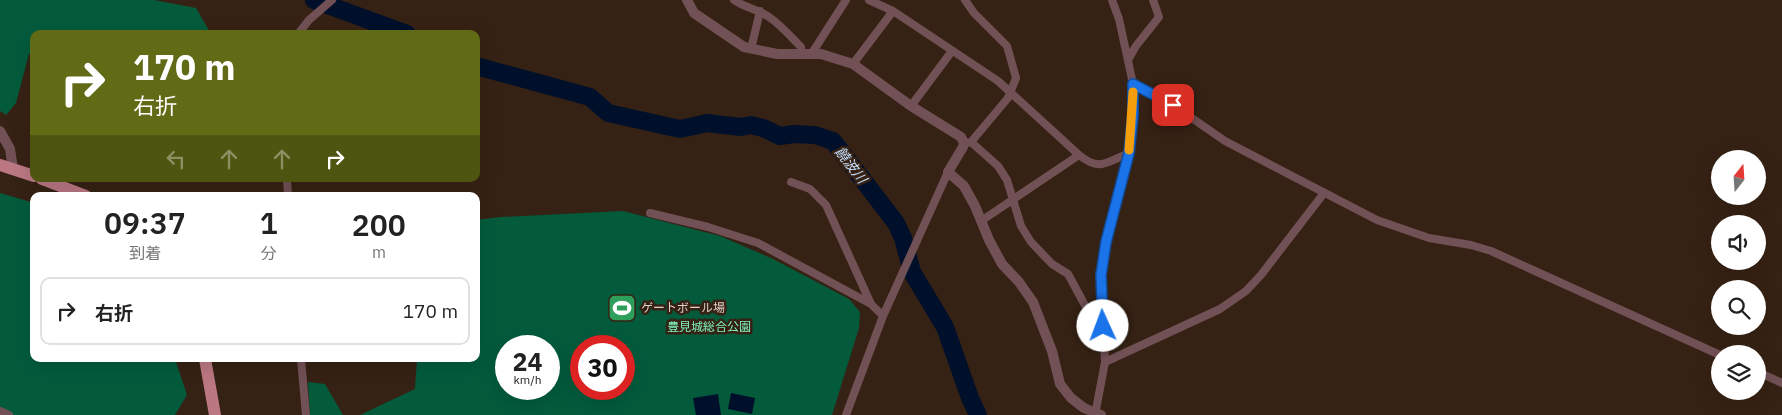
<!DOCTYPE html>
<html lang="ja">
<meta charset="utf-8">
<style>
:root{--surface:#fff;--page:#f6f6f6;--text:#222;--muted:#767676;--line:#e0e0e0}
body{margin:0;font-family:"IBM Plex Sans","Noto Sans JP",sans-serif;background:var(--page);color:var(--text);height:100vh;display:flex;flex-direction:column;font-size:19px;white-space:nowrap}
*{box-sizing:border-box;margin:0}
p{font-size:16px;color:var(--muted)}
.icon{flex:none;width:28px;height:28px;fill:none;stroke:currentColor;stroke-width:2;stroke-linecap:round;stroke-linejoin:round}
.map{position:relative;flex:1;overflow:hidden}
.details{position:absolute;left:30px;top:192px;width:450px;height:170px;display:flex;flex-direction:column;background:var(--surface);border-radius:10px;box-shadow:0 5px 20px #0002}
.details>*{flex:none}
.guide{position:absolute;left:30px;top:30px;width:450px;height:152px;border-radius:10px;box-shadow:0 5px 20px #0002;background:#616b15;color:#fff;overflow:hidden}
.needle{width:32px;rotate:17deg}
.tools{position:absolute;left:1711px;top:150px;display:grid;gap:10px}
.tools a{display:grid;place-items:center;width:55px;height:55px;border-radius:50%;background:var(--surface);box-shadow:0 5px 20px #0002;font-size:25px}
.speed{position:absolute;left:495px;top:335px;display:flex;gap:10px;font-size:25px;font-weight:700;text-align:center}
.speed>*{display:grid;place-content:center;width:65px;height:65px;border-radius:50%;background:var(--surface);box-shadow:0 5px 20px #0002;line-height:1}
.speed small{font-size:12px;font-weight:400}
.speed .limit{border:8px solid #d22;background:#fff;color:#111}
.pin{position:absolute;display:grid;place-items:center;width:42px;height:42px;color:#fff;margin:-21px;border-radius:10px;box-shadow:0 2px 8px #0006}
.me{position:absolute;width:55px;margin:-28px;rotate:358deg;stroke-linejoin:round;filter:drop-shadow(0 0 4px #0008)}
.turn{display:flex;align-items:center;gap:18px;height:105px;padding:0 20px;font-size:22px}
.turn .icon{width:65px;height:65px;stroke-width:2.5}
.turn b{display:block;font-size:35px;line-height:42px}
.lanes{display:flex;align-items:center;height:48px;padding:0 20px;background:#0003;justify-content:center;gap:25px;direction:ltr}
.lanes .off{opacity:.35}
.eta{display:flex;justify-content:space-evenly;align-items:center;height:85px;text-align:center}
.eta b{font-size:30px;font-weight:600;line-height:35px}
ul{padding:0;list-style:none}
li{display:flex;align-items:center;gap:15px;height:68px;margin:0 10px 8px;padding:0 10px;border:2px solid var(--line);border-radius:10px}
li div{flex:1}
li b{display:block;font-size:19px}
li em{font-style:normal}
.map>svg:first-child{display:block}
</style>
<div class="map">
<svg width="1782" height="415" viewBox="0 0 1782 415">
<rect width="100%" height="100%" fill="#362214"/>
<path fill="#035b3c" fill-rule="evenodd" d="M 0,0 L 154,0 L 196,8 L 211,34 L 34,34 L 34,55 L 29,54 L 16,103 L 6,115 L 0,111 Z
M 0,193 L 34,203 L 34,359 L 175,359 L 187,395 L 175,415 L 0,415 Z
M 623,211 L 720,236 L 773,259 L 849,299 L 860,312 L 859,328 L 832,415 L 360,415 L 415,389 L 417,359 L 476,359 L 476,220 L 501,217 ZM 506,346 L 549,346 L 549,389 L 506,389 ZM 581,346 L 624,346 L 624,389 L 581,389 Z
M 308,382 L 325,384 L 343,415 L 310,415 Z"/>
<path fill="#00102b" d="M 731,393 L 755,398 L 752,414 L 728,409 Z
M 718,394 L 721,415 L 696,415 L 693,398 Z"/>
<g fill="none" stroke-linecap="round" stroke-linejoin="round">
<path stroke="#00102b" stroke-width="18" d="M 314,0 L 407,34
M 476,66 L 590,97 L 608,113 L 680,129 L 707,123 L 741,127 L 751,125 L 763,128 L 780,136 L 794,134 L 815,135 L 833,141 L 896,223 L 903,238 L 912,272 L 945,327 L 970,398 L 978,415"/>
<path stroke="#725156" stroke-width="8" d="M 734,0 C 745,8 758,9 769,17 C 781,25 791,37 801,47 L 801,53
M 869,0 L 893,11 L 998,81 L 1079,155 C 1100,172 1106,162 1129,153
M 965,0 L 974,13 L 1007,46 L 1016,78 L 1008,98 L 971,142 L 966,143
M 298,34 L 309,20 L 332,0
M 751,49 L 760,11
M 812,53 L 846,0
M 1128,60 L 1136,46 L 1159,17 L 1153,0
M 853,64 L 893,11
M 1133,84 L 1173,105 L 1225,141 L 1377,220 L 1429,238 L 1471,245 L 1491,251 L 1720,355
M 911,106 L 952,51
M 971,142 L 998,166 L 1007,180 L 1021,226 L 1031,242 L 1052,264 L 1068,274 L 1087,309 L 1103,326
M 287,179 L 288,196
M 791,182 L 810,189 L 826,205 L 871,304 L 883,316
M 650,213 L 708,227 L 758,243 L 871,304
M 981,221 L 1079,155
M 301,359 L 306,415
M 1105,362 L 1220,309 L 1246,291 L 1261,275 L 1324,193
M 1758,372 L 1782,383
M 0,411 L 9,415
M 846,415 L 883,316 L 948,172
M 1095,415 L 1105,362 L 1101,275 L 1106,241 L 1129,153 L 1133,115 L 1133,84 L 1119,19 L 1112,0"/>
<path stroke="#725156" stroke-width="10" d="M 687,0 L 694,13 L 744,47 L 777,54 L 821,54 L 853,64 L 911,106 L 961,137 L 964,143 L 963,147 L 948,172 L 964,186 L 975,206 L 989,240 L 1002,264 L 1019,282 L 1033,302 L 1052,351 L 1060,384 L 1071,398 L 1084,408 L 1101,415
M 0,131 L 10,149 L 13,169"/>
<path stroke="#bb7883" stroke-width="12" d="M 0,165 L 34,176
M 42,179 L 86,196
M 205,359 L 215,415"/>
</g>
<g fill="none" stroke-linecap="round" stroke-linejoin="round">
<defs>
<path id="route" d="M 1103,326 L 1101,275 L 1106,242 L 1129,153 L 1133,115 L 1133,84 L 1173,105"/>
</defs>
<use href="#route" stroke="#114b97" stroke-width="12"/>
<use href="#route" stroke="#1a73e8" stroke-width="9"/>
<path stroke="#f59e0b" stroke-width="9" d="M 1129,150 L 1133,92"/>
</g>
<defs>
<symbol id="stadium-square" viewBox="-11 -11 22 22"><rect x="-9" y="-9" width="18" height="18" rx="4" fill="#2e9e5b" stroke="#362214"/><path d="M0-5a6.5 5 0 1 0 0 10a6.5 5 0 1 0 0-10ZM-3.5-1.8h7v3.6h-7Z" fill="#fff"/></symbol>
</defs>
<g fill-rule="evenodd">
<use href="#stadium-square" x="606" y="292" width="32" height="32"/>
</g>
<g text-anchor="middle" stroke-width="5" stroke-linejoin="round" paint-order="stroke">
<g font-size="12" fill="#ded0c8" stroke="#362214" text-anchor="start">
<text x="641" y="312">ゲートボール場</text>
</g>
<g font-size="12" fill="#80f2bc" stroke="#362214">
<text x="709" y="331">豊見城総合公園</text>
</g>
<g font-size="14" font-style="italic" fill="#c5defe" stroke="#362214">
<text transform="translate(851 165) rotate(52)" y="5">饒波川</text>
</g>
</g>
</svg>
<div class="tools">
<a><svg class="needle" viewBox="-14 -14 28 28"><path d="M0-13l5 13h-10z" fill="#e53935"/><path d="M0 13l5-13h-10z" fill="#767676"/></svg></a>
<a><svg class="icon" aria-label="sound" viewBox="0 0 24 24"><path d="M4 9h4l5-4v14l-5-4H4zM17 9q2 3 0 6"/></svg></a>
<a><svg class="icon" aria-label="search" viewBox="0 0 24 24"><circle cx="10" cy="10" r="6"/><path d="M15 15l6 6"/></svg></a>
<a><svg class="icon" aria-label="layers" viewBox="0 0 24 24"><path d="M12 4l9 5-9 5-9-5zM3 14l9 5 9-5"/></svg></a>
</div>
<div class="speed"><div>24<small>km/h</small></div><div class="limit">30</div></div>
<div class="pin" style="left:1173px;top:105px;background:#d93025"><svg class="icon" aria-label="arrive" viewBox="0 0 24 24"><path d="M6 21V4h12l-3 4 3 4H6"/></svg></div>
<svg class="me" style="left:1103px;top:326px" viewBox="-20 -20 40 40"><circle r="19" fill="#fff"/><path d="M0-13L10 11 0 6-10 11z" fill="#1a73e8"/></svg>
<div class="guide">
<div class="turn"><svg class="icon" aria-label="right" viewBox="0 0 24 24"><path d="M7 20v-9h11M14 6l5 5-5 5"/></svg><div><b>170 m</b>右折</div></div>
<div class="lanes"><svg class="icon off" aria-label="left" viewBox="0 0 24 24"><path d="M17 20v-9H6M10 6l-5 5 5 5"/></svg><svg class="icon off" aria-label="ahead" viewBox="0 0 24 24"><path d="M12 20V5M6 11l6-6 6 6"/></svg><svg class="icon off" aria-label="ahead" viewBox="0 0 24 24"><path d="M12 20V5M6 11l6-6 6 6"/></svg><svg class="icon" aria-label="right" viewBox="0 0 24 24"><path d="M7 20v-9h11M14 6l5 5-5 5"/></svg></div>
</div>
<section class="details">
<div class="eta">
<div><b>09:37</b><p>到着</p></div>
<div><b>1</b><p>分</p></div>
<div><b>200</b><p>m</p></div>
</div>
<ul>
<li><svg class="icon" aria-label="right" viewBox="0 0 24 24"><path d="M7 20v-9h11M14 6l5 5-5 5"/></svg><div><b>右折</b></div><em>170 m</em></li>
</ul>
</section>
</div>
